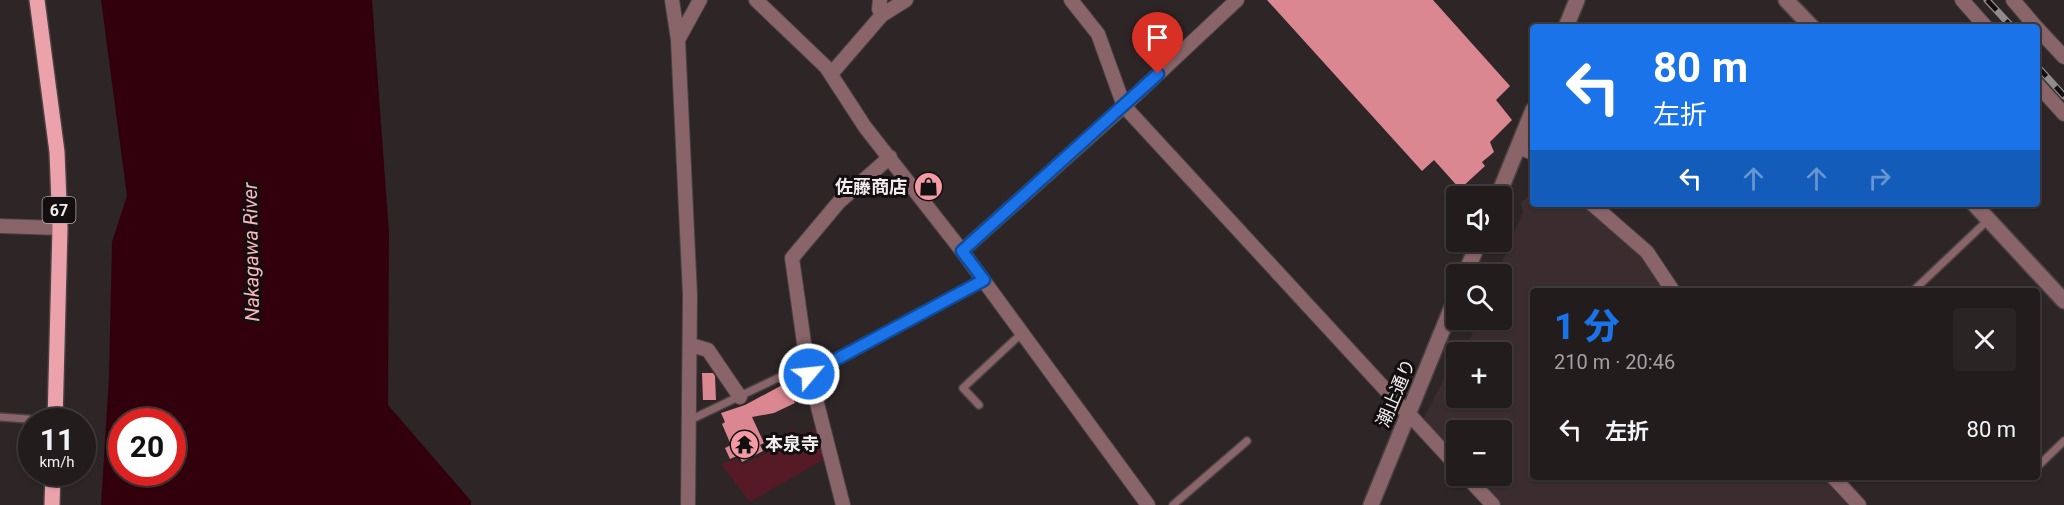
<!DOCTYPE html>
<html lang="ja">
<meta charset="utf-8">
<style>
:root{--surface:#221c1c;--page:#2a2525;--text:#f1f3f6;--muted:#a2a1a3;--line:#3f3a3b;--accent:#1a73e8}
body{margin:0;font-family:Roboto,"Noto Sans JP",sans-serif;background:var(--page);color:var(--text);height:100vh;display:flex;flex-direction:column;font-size:22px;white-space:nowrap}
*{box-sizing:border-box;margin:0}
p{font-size:20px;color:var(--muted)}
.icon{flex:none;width:33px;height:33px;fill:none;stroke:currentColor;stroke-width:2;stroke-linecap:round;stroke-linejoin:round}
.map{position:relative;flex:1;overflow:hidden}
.panel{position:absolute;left:1530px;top:288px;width:510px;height:192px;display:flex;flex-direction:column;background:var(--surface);border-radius:6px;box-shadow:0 2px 4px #0004,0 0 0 2px var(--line)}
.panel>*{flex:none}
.banner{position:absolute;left:1530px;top:24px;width:510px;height:183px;border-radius:6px;box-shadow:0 2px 4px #0004,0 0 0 2px var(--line);background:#1a73e8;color:#fff;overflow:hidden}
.fabs{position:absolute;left:1446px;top:186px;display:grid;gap:12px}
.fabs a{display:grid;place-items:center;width:66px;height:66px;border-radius:6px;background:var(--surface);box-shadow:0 2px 4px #0004,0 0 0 2px var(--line);font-size:30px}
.speed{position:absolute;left:18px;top:408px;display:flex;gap:12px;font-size:30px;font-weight:700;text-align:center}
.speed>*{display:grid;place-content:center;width:78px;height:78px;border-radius:50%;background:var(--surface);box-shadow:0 2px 4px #0004,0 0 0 2px var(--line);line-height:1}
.speed small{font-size:15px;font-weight:400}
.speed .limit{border:9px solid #d22;background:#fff;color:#111}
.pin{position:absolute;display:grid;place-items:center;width:51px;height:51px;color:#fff;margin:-62px -26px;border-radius:50% 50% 50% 0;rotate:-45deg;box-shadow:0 0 6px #0007}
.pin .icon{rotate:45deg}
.me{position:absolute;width:66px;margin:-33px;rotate:62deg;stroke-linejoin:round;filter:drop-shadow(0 0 4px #0008)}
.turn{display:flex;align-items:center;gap:21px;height:126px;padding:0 24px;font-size:27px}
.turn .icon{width:78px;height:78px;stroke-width:2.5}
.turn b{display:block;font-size:42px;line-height:51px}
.lanes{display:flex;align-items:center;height:57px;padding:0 24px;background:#0003;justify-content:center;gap:30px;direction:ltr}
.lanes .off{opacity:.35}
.round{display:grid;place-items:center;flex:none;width:63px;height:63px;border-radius:6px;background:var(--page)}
.head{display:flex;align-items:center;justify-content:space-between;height:102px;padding:0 24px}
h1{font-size:36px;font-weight:800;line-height:45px;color:var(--accent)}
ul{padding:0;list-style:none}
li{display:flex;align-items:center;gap:18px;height:78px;padding:0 24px}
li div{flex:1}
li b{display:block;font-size:22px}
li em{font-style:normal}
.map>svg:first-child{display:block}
</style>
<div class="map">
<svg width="2064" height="505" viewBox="0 0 2064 505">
<rect width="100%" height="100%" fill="#2d2526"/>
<path fill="#3b2d2f" d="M 1533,193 L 1533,204 L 1584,204 L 1647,258 L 1666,291 L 1533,291 L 1533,477 L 1822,477 L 1848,505 L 1502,505 L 1475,476 L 1502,476 L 1502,430 L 1456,430 L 1456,456 L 1423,420 L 1445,377 L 1452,380 L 1456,369 L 1456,398 L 1502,398 L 1502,352 L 1464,352 L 1478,320 L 1502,320 L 1502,274 L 1497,274 L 1523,212 L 1521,202 Z"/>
<path fill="#551a25" d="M 792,429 L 796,435 L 817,429 L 825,459 L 750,502 L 721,464 L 737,459 L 742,465 L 767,453 L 765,447 Z"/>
<path fill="#32000c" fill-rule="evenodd" d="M 101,0 L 372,0 L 389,233 L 388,405 L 471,501 L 471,505 L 101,505 L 109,377 L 112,242 L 127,196 ZM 122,422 L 172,422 L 172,472 L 122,472 Z"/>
<path fill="#db8791" d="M 1267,0 L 1433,0 L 1510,86 L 1496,100 L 1512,120 L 1490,142 L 1494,152 L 1482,162 L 1485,166 L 1460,189 L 1434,160 L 1422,171 Z
M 702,373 L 713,373 L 715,376 L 716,400 L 703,400 Z
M 786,383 L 795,403 L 774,413 L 752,417 L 764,443 L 760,445 L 763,451 L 742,462 L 739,455 L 730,459 L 725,448 L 731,445 L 722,424 L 725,422 L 721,413 L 745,405 Z"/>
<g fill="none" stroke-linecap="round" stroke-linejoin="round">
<defs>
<path id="service" d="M 1913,291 L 1988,220
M 809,374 L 984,280
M 979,405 L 963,388 L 1022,333
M 0,417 L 54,421
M 690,420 L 807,364
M 2037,467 L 2064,441
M 1173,505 L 1247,441"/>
<path id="minor" d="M 672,0 L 678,40
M 756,0 L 826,67 L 865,127 L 962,251 L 1148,505
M 880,0 L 879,9 L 882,15
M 1071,0 L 1098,34 L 1124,106 L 1408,414
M 1962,0 L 1986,27
M 2013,0 L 2036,27
M 2037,28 L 2064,57
M 831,74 L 882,15 L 906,0
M 2037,84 L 2064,114
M 1518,147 L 1533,153
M 1592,204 L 1647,252 L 1673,291
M 0,226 L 60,228
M 962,251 L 1124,106 L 1237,0
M 691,345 L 708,350 L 740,397
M 1408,413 L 1456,465
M 1466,476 L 1493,505
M 1833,477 L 1859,505
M 688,505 L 690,295 L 678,40 L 700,0
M 843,505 L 807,364 L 792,258 L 839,202 L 890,157"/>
<path id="tertiary" d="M 1786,0 L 1812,27
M 1566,27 L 1577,0
M 1498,196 L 1533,110
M 1974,204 L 2064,301
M 1465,274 L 1479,242
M 1371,505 L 1456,297"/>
<path id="primary" d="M 37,0 L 57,152 L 60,228 L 55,422
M 52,505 L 53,472"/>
</defs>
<use href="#service" stroke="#494142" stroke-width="10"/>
<use href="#minor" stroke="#494142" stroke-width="16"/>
<use href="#tertiary" stroke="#494142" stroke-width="18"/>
<use href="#primary" stroke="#494142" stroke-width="18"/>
<use href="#service" stroke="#896569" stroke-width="7"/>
<use href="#minor" stroke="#896569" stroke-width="14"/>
<use href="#tertiary" stroke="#896569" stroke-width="15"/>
<use href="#primary" stroke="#eba2aa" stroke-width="15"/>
<defs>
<path id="rail" d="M 1987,0 L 2012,27
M 2037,66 L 2064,96"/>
</defs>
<use href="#rail" stroke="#928b8c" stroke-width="7"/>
<use href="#rail" stroke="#130f10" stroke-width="4.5" stroke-dasharray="14" stroke-linecap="butt"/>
</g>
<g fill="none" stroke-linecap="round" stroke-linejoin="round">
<defs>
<path id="route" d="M 809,374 L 984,280 L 962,251 L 1158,74"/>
</defs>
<use href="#route" stroke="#114b97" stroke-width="15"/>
<use href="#route" stroke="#1a73e8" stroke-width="10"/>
</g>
<defs>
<symbol id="shop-disc" viewBox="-11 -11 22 22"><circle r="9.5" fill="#f49aa5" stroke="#130f10"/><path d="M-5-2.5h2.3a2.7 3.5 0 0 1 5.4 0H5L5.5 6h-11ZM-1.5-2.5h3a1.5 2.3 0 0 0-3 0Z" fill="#111"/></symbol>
<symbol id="temple-disc" viewBox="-11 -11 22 22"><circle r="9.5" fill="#f49aa5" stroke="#130f10"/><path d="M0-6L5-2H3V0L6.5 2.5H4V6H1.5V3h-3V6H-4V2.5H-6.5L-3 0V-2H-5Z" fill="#111"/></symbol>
</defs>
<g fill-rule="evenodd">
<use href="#shop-disc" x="912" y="170" width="33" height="33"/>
<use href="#temple-disc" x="728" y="428" width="33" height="33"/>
</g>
<g text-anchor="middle" stroke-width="6" stroke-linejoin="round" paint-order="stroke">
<rect fill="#130f10" stroke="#afaaab" stroke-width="1.5" x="42.5" y="197" width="33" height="26" rx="4.5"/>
<g font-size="16" font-weight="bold" fill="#f2eded">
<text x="59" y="216">67</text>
</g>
<g font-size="18" font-weight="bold" fill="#f2eded" stroke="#130f10" text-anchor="end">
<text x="907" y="193">佐藤商店</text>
<text x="765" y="450" text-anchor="start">本泉寺</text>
</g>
<g font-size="18" fill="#f2eded" stroke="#130f10">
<text transform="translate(1396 393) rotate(-67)" y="6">潮止通り</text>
</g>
<g font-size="20" font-style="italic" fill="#fab6bd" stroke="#130f10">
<text transform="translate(251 252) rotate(-91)" y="7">Nakagawa River</text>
</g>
</g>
</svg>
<div class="fabs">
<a><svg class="icon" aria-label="sound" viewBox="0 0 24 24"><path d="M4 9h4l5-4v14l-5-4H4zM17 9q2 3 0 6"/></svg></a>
<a><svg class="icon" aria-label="search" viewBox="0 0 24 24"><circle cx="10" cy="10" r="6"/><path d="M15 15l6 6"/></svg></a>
<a>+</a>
<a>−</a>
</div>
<div class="speed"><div>11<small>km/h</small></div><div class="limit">20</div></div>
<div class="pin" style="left:1158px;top:74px;background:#d93025"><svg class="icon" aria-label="arrive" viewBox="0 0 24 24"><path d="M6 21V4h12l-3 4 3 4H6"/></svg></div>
<svg class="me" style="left:809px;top:374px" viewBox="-20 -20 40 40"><circle r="17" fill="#1a73e8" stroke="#fff" stroke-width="3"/><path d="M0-11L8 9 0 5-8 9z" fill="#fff"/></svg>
<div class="banner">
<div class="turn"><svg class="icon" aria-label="left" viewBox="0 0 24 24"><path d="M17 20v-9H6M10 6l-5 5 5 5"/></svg><div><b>80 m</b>左折</div></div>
<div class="lanes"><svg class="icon" aria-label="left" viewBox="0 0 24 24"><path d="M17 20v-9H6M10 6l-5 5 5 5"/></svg><svg class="icon off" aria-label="ahead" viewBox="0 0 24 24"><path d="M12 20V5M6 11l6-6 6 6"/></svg><svg class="icon off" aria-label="ahead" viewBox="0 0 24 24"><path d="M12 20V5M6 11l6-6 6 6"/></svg><svg class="icon off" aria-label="right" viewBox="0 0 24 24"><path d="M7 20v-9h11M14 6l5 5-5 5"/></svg></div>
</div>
<section class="panel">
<div class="head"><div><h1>1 分</h1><p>210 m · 20:46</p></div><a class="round"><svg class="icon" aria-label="close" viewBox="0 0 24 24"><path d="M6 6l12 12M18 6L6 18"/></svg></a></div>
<ul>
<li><svg class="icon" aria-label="left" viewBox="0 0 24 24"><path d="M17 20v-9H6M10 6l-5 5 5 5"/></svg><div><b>左折</b></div><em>80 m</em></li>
</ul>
</section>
</div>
